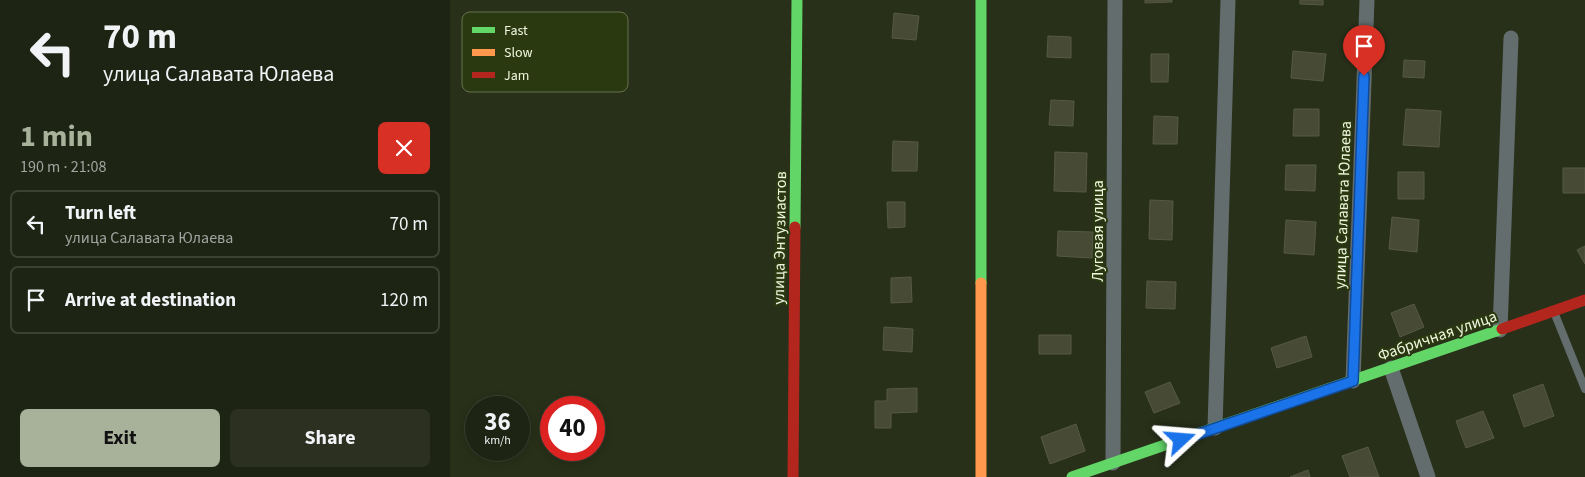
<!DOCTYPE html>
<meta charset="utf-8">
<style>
:root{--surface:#1e2413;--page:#2b3021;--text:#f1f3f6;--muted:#a1a4a0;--line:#3c4133;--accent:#a8b19a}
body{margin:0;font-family:"Source Sans 3",sans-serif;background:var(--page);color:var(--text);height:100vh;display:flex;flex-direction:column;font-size:19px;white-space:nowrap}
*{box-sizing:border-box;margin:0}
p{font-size:16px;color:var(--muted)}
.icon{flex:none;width:28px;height:28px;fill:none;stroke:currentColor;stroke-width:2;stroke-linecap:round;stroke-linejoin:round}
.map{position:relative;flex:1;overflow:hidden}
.details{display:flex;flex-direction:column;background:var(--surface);width:450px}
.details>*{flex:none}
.guide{background:#1e2413;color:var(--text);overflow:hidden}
.speed{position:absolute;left:15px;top:396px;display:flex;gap:10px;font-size:25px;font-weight:700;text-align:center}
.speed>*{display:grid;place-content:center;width:65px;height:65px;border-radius:50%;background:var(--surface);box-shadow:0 2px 8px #0003,0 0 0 1px var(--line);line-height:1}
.speed small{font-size:12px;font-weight:400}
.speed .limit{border:8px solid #d22;background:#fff;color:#111}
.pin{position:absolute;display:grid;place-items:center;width:42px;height:42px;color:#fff;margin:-51px -21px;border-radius:50% 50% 50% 0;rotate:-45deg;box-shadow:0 0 5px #0007}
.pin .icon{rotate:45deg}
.me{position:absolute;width:55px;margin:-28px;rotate:71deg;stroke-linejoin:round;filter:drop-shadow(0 0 4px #0008)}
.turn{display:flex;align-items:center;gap:18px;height:105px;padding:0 20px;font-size:22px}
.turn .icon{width:65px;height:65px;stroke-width:2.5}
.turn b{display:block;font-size:35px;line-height:42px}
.round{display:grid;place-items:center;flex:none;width:52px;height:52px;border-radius:8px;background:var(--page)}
.headline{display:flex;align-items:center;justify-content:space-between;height:85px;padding:0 20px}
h1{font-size:30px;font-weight:700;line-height:38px;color:var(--accent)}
.cta{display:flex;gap:10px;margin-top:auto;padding:10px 20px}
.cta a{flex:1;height:58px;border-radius:8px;background:var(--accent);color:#111;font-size:20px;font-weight:700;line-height:58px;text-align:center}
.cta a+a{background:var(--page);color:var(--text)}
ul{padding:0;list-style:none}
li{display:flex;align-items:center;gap:15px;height:68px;margin:0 10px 8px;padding:0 10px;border:2px solid var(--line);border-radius:8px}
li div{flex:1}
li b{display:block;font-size:19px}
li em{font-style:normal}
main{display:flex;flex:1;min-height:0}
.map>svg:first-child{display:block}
</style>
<main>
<section class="details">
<div class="guide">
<div class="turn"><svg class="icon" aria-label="left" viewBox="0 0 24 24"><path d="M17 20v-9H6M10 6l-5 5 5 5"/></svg><div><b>70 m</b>улица Салавата Юлаева</div></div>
</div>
<div class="headline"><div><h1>1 min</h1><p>190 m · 21:08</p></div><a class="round" style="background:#d93025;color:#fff"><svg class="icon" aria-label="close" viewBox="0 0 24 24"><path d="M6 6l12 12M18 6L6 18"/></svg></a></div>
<ul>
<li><svg class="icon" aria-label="left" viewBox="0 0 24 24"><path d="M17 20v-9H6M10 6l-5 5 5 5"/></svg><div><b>Turn left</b><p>улица Салавата Юлаева</p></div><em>70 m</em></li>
<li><svg class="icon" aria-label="arrive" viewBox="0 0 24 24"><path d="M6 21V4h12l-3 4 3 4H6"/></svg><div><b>Arrive at destination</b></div><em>120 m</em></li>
</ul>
<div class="cta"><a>Exit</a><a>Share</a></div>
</section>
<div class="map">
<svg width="1135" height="477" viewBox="0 0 1135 477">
<rect width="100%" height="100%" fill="#283019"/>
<path fill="#474b35" stroke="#565945" d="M 695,0 L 722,0 L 722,2 L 695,3 Z
M 850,0 L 873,0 L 873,5 L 850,4 Z
M 444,13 L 469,16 L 466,40 L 442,38 Z
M 598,36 L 621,37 L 621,58 L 597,57 Z
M 843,51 L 876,54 L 873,81 L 841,78 Z
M 701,54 L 719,54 L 718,82 L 701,82 Z
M 954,60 L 975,61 L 974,78 L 953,77 Z
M 601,100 L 624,101 L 623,126 L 599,125 Z
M 844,109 L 869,109 L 869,136 L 843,136 Z
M 956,109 L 991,111 L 989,147 L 953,145 Z
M 704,116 L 728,117 L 727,144 L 703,144 Z
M 443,141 L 468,142 L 467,171 L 442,171 Z
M 605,152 L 637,153 L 636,192 L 604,191 Z
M 836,165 L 866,165 L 865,191 L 835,190 Z
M 1113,168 L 1135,168 L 1135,193 L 1113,193 Z
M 948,172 L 974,172 L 974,199 L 948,199 Z
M 700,200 L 723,201 L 722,240 L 699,239 Z
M 437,202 L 455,202 L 455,227 L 438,228 Z
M 942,217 L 969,220 L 967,252 L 939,249 Z
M 836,220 L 866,222 L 864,255 L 834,253 Z
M 608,231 L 643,232 L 642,258 L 607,256 Z
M 1135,246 L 1135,264 L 1127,250 Z
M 461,277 L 462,302 L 441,303 L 441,278 Z
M 697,281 L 726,282 L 725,309 L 696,308 Z
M 964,304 L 974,327 L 950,337 L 941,313 Z
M 434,327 L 463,329 L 462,352 L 433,350 Z
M 589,335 L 621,335 L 621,354 L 589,354 Z
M 856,336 L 862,357 L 827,368 L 821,348 Z
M 720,382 L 730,403 L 704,413 L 695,392 Z
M 1093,384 L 1104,416 L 1074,427 L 1063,395 Z
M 467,388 L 467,412 L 441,413 L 441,428 L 425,428 L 425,401 L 437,401 L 437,389 Z
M 1033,411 L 1044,438 L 1016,448 L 1006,421 Z
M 626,424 L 635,451 L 600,464 L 591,437 Z
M 918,447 L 929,477 L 900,477 L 892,456 Z
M 858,470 L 860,477 L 840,477 Z"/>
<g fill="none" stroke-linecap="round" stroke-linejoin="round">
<path stroke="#636d6e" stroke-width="8" d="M 1104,312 L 1135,389"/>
<path stroke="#636d6e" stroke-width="15" d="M 1050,330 L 1061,38
M 941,368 L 978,477
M 903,381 L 917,0
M 765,428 L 778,0
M 663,463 L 665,0"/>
<path stroke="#63d668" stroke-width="11" d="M 531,0 L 531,283
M 345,227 L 347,0
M 622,477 L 1052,329"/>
<path stroke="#ff974d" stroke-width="11" d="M 531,283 L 531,477"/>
<path stroke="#b3261e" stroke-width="11" d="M 1052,329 L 1135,300
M 343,477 L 345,227"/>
</g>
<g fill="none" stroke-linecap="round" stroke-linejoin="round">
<defs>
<path id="route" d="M 731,440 L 903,381 L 914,76"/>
</defs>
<use href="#route" stroke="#114b97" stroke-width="12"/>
<use href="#route" stroke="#1a73e8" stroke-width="9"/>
</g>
<g text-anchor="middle" stroke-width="4" stroke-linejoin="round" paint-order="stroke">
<g font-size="16" fill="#edf6df" stroke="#2b3910">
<text transform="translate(892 205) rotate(-88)" y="6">улица Салавата Юлаева</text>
<text transform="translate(647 231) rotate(-90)" y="6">Луговая улица</text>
<text transform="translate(329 238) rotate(-89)" y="6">улица Энтузиастов</text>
<text transform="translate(987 335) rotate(-19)" y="6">Фабричная улица</text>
</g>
</g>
<rect x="12" y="12" width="166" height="80" rx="8" fill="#2b3910" stroke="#65724e" stroke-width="1"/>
<rect x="22" y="27" width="23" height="6" fill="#63d668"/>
<rect x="22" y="49" width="23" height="7" fill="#ff974d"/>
<rect x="22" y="72" width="23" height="6" fill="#b3261e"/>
<g font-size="14" fill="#edf6df">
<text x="54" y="35">Fast</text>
<text x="54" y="57">Slow</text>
<text x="54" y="80">Jam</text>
</g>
</svg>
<div class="speed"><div>36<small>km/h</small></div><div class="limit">40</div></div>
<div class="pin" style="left:914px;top:76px;background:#d93025"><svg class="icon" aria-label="arrive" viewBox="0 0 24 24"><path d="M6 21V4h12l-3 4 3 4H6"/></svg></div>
<svg class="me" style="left:731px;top:440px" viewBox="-20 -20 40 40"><path d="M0-17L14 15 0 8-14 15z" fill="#1a73e8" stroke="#fff" stroke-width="4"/></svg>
</div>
</main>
